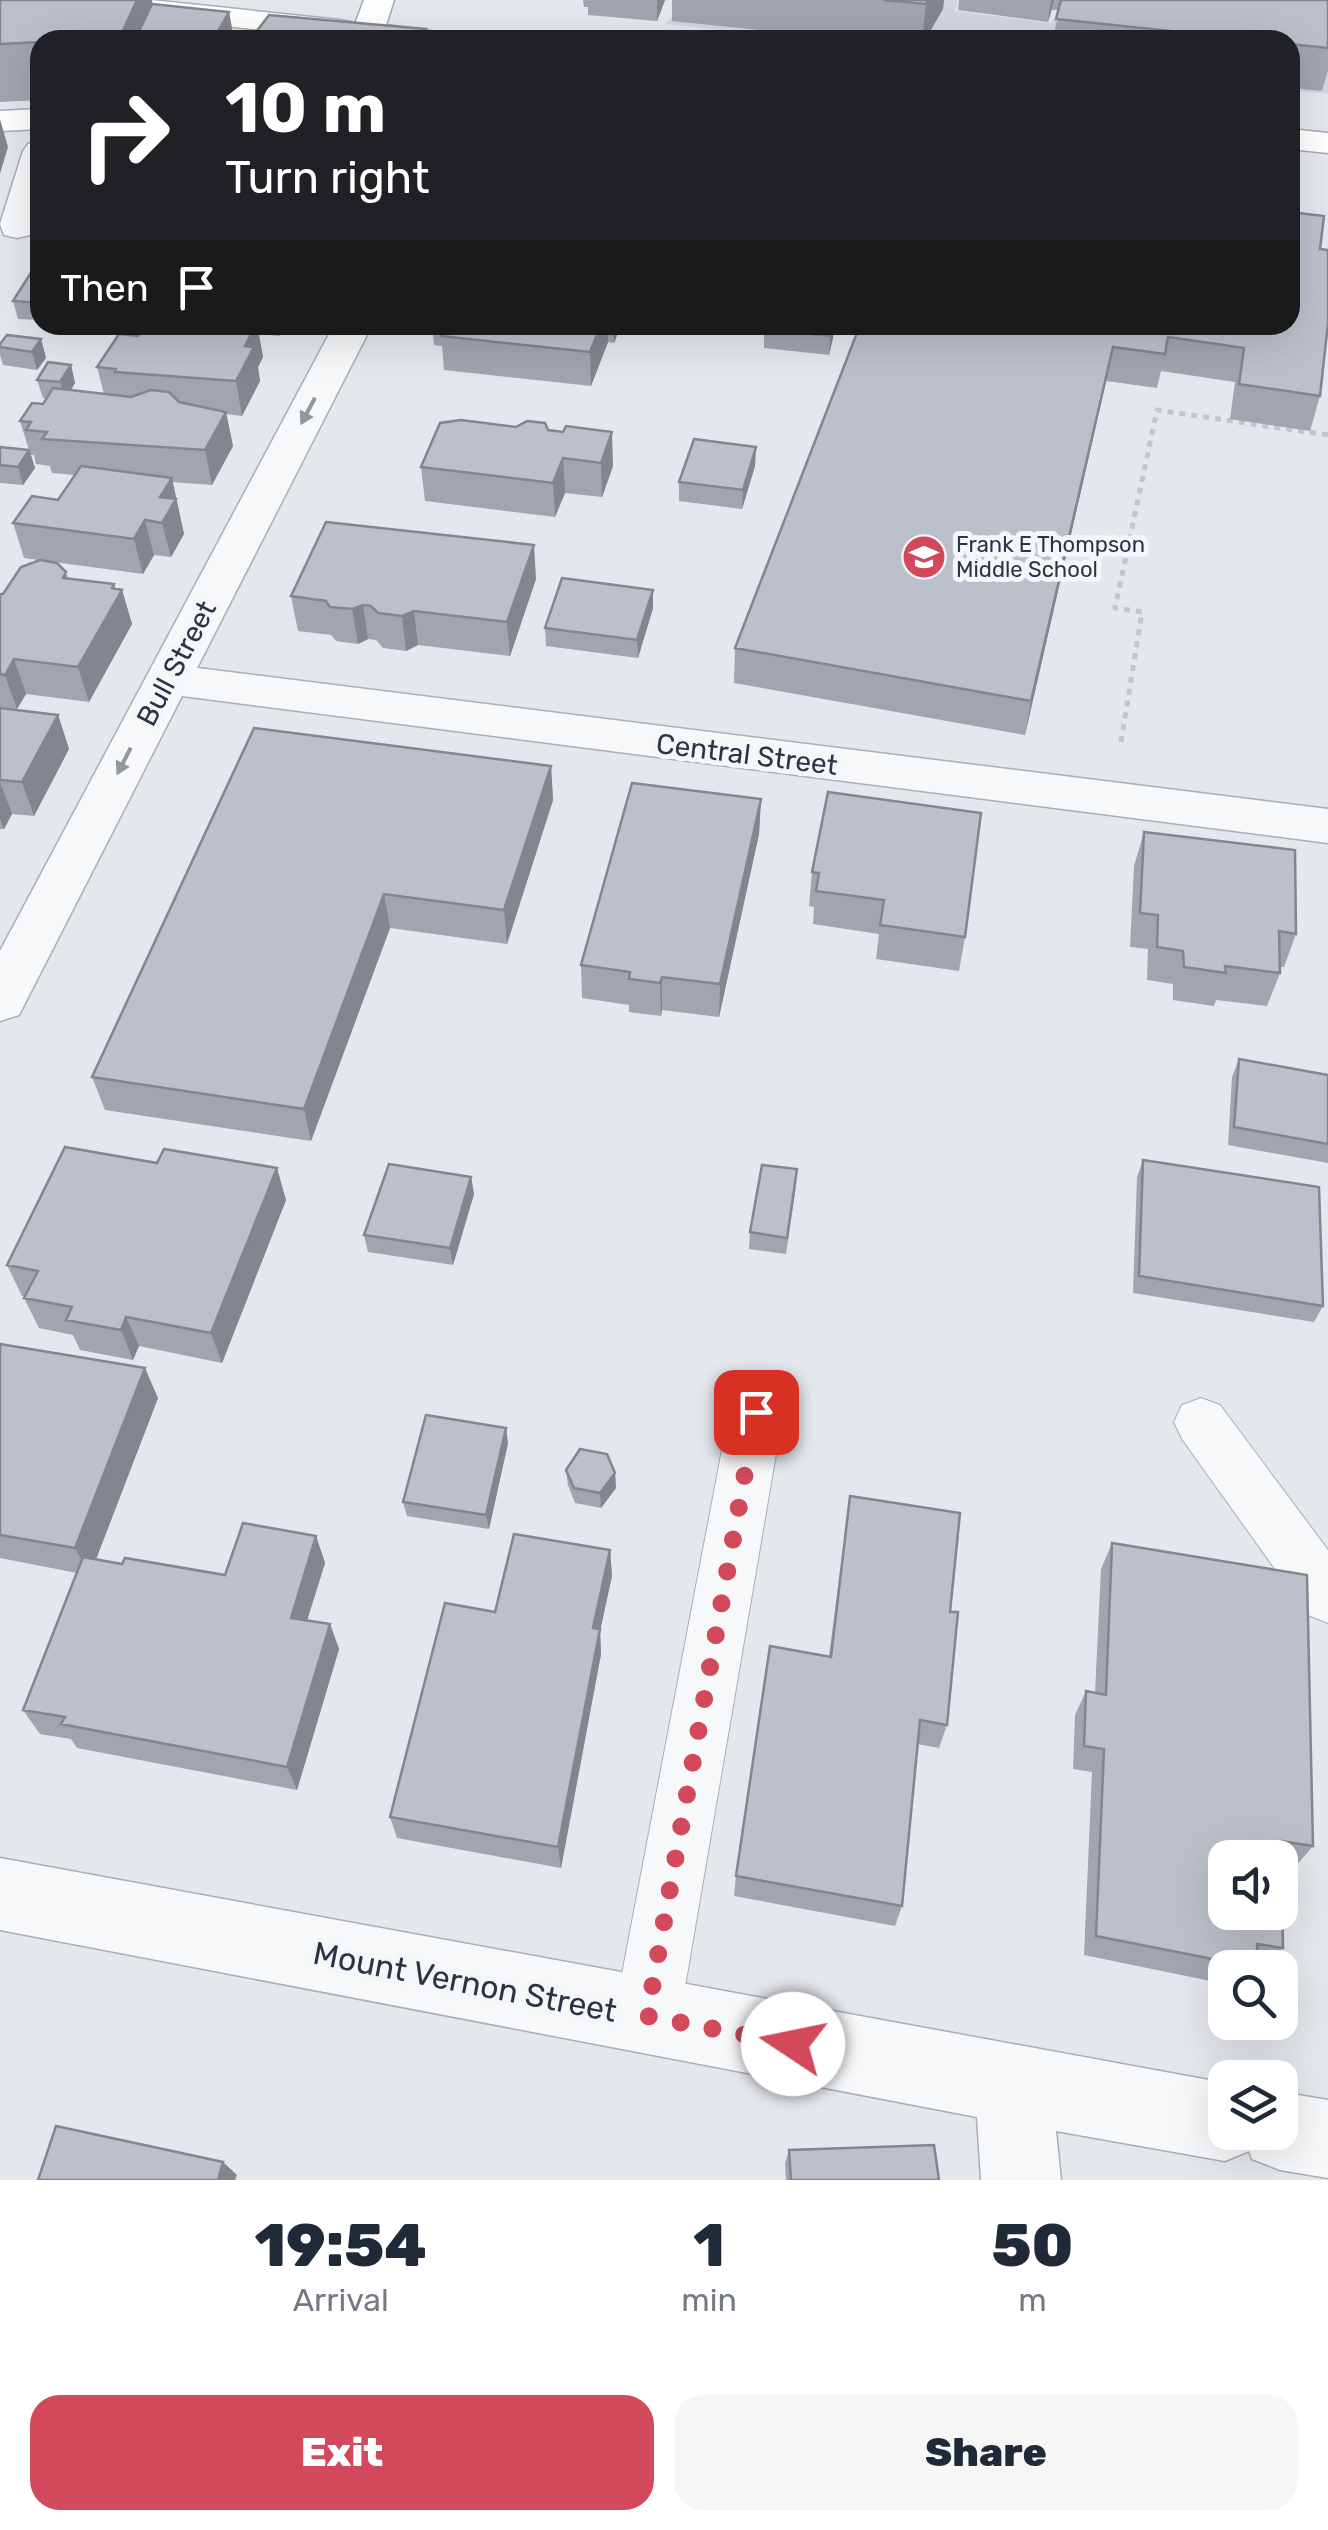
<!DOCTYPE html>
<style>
:root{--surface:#fff;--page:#f6f6f7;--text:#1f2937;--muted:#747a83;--accent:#d1495b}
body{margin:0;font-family:Rubik,sans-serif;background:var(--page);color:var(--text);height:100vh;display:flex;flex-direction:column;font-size:38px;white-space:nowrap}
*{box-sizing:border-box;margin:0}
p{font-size:32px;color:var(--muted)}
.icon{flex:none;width:55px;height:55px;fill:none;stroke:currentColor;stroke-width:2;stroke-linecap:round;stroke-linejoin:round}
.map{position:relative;height:2180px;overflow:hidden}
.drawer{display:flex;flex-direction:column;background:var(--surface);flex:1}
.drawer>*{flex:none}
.top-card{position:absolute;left:30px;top:30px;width:1270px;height:305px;border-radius:30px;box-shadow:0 10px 40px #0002;background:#202124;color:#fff;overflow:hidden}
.fabs{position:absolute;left:1208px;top:1840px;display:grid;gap:20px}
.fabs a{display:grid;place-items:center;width:90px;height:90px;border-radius:20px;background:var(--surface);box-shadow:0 10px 40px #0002;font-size:50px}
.pin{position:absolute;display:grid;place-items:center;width:85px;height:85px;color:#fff;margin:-42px;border-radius:20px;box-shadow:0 5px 15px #0006}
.me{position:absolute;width:110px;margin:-55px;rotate:281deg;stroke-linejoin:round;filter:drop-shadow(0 0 8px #0008)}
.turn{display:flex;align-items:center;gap:35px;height:210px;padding:0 30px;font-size:45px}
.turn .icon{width:130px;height:130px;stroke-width:2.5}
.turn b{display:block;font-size:70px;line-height:85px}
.then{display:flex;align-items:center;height:95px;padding:0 30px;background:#0003;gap:20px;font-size:38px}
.eta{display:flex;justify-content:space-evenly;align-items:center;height:170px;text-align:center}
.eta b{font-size:60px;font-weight:800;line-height:70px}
.action{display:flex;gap:20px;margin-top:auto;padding:20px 30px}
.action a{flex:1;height:115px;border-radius:30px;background:var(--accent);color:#fff;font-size:40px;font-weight:800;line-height:115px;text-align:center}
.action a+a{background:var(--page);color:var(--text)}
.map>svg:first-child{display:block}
</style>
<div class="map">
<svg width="1328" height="2180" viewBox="0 0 1328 2180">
<rect width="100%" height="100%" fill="#e4e7ec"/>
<path fill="#d2d6de" d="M 687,0 L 958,0 L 955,11 L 1051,23 L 1053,19 L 1083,22 L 1328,0 L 1328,94 L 1290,90 L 1290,40 L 817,40 L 666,24 Z"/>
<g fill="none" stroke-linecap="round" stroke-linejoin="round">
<defs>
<path id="service" d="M 756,1389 L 775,1396 L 783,1413 L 680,2016 L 670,2039 L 647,2049 L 624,2039 L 614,2016 L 729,1413 L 737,1396 Z
M 1201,1398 L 1220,1405 L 1328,1550 L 1328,1623 L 1308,1615 L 1182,1439 L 1174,1422 L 1182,1405 Z"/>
<path id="minor" d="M 40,141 C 40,170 47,209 30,235 L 17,238 L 4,235 L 0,224 L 23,151 L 28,144 Z
M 334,325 L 372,325 L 197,668 L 1328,809 L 1328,843 L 182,696 L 19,1015 L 0,1021 L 0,951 Z
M 0,1858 L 1225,2083 L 1225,2132 L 1280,2132 L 1280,2092 L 1328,2100 L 1328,2178 L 1280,2170 L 1252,2159 L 1249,2151 L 1225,2161 L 1056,2131 L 1061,2180 L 981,2180 L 977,2117 L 0,1930 Z"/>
<path id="secondary" d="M 47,0 L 151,0 L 340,20 L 351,22 L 356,29 L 351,36 L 340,38 L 62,9 L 51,6 Z
M 40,109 L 40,129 L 0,131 L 0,111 Z"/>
<path id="primary" d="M 364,0 L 394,0 L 386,25 L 444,33 L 449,40 L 357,39 L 352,32 Z
M 1290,129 L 1328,133 L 1328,153 L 1290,149 Z"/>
</defs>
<use href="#service" stroke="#a9aeb7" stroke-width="2"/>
<use href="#minor" stroke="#a9aeb7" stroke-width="3"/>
<use href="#secondary" stroke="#a9aeb7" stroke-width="3"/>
<use href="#primary" stroke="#a3abb8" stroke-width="3"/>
<path stroke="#c2c5cb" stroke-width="5" stroke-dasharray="6 6" stroke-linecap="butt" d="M 1121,742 L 1142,612 L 1115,608 L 1157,410 L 1328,435"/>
<use href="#service" fill="#f7f8fa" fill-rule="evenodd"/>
<use href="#minor" fill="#f7f8fa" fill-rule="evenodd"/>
<use href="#secondary" fill="#fff" fill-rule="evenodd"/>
<use href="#primary" fill="#fff" fill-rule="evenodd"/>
</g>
<path fill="#a1a5ae" d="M 0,0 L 152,0 L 152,4 L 229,12 L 234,40 L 40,40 L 40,100 L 0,102 Z
M 583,0 L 665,0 L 657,21 L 588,15 L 588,7 L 584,7 Z
M 672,0 L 944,0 L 943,9 L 925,40 L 858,40 L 672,21 Z
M 959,0 L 1328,0 L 1328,70 L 1322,91 L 1290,88 L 1290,40 L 1053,40 L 1059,10 L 1052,10 L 1048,22 L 958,10 Z
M 426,29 L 427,40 L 254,40 L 253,36 Z
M 1320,249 L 1320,396 L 1310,431 L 1230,419 L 1235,382 L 1161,371 L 1157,388 L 1106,381 L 1025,735 L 734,683 L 735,648 L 860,325 Z
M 40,256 L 40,320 L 18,319 L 13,301 L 40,260 Z
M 144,325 L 285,325 L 279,336 L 259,334 L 263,357 L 258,367 L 260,381 L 242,416 L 226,414 L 233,446 L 212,485 L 172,482 L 184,534 L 171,557 L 154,555 L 143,574 L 24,558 L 13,523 L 58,500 L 75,475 L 52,473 L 50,466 L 36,464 L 34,455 L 31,455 L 35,468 L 23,485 L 0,483 L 0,447 L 29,450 L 20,421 L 43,404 L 47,398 L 43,398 L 37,380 L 71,365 L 75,383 L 71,390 L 104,394 L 97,367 L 138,336 Z
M 432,325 L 621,325 L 614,343 L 608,342 L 591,386 L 444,370 L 442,346 L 434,345 Z
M 836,325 L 829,355 L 764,348 L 764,329 Z
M 41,339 L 46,358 L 37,370 L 3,365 L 0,355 L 0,344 Z
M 548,430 L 613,466 L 602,497 L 565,493 L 555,517 L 425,501 L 421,467 Z
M 756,447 L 755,466 L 742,509 L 679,501 L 679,482 Z
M 66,572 L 68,578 L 114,584 L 116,589 L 122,590 L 132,624 L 89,702 L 26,694 L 17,709 L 0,707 L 0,594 Z
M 536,579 L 510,656 L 418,645 L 406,651 L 383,648 L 376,640 L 368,639 L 358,644 L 336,641 L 331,635 L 298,631 L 291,596 Z
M 653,608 L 638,658 L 546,646 L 545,628 Z
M 0,708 L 58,715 L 69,749 L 34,816 L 12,814 L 4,829 L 0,829 Z
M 551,766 L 553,800 L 507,944 L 390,928 L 311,1141 L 105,1110 L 92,1077 Z
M 828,792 L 965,937 L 959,971 L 876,959 L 879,934 L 813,924 L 814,907 L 809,906 L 812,872 Z
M 761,799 L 759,834 L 719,1017 L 662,1010 L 661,1016 L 629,1012 L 629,1005 L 582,998 L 581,965 Z
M 1144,832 L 1296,934 L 1284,967 L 1280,967 L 1280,973 L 1267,1006 L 1216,1000 L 1214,1006 L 1173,1000 L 1173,984 L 1147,980 L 1148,949 L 1130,947 L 1134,866 Z
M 1239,1059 L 1328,1075 L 1328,1163 L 1228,1145 L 1232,1077 Z
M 1143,1160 L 1323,1306 L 1314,1322 L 1133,1293 L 1137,1177 Z
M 471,1177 L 474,1194 L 453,1265 L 368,1252 L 364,1235 Z
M 796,1186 L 786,1254 L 749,1249 L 750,1232 Z
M 286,1200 L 222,1363 L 139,1346 L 133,1360 L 80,1350 L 73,1335 L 39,1328 L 24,1298 L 25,1296 L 22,1296 L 7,1265 Z
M 0,1344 L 158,1398 L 96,1559 L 122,1564 L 225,1575 L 316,1536 L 325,1563 L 307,1620 L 330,1624 L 339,1649 L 297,1790 L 77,1748 L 71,1739 L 40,1734 L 23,1710 L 77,1573 L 0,1558 Z
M 508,1443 L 489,1529 L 407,1516 L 403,1502 Z
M 566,1470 L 615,1473 L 616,1488 L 601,1508 L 575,1503 L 568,1485 Z
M 850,1496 L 950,1612 L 947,1725 L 939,1748 L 917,1744 L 902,1906 L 895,1926 L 734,1896 L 736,1876 L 829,1656 Z
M 1112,1543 L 1313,1846 L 1295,1867 L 1281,1865 L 1283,1948 L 1266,1967 L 1258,1966 L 1258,1968 L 1225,1968 L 1225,1984 L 1084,1955 L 1092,1772 L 1073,1769 L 1075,1715 L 1086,1691 L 1095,1693 L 1101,1569 Z
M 610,1550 L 612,1576 L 600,1631 L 601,1654 L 561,1868 L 397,1838 L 390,1817 L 495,1612 Z
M 789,2150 L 939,2180 L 786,2180 L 785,2163 Z"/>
<path fill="#83868d" d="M 137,0 L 152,0 L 158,35 L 156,40 L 120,40 L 120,37 Z
M 657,0 L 665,0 L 657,21 Z
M 928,0 L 944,0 L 943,9 L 925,40 L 922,40 L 926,4 Z
M 1051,0 L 1054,0 L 1048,22 Z
M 229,12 L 234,40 L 219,40 L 217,33 Z
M 426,29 L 427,40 L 419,40 Z
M 0,119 L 8,147 L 0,174 Z
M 256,325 L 257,325 L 263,357 L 258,367 L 260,381 L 242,416 L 236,381 L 245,346 Z
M 277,325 L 285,325 L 279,336 Z
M 601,325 L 608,325 L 608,342 L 591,386 L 590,352 Z
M 613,325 L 621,325 L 614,343 Z
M 833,325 L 836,325 L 829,355 L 830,336 Z
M 41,339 L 46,358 L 37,370 L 32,352 Z
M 1113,347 L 1106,381 L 1025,735 L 1031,701 Z
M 71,365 L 75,383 L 65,400 L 60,382 Z
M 226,412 L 233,446 L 212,485 L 205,450 Z
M 612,432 L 613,466 L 602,497 L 601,463 Z
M 756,447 L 755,466 L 742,509 L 743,490 Z
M 29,450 L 35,468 L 23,485 L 18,467 Z
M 563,458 L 565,493 L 555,517 L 553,483 Z
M 172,478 L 184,534 L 171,557 L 162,523 L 160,497 Z
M 145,520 L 154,555 L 143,574 L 134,539 Z
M 534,545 L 536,579 L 510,656 L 507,622 Z
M 114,584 L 118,597 L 122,590 L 132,624 L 89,702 L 78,667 Z
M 653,590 L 653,608 L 638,658 L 637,640 Z
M 363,605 L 368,639 L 358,644 L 352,609 Z
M 414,611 L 418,645 L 406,651 L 402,616 Z
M 14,659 L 26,694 L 17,709 L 5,675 Z
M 58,715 L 69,749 L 34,816 L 22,782 Z
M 551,766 L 553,800 L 507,944 L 504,910 Z
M 0,782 L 12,814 L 4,829 L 0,819 Z
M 761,799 L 759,834 L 719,1017 L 720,984 Z
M 384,894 L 390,928 L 311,1141 L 304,1109 Z
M 662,977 L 662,1010 L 661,1016 L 660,983 Z
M 277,1168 L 286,1200 L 222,1363 L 211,1333 Z
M 471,1177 L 474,1194 L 453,1265 L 450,1248 Z
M 126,1317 L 139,1346 L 133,1360 L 121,1330 Z
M 145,1368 L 158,1398 L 90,1575 L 75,1548 Z
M 506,1428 L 508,1443 L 489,1529 L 486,1515 Z
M 615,1473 L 616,1488 L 601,1508 L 600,1493 Z
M 316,1536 L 325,1563 L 300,1643 L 291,1618 Z
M 610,1550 L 612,1576 L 600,1631 L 601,1654 L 561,1868 L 558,1847 L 593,1628 Z
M 330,1624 L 339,1649 L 297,1790 L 287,1767 Z
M 223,2162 L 237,2175 L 235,2180 L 218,2180 Z"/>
<path fill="#bbc0ca" stroke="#83868d" stroke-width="2.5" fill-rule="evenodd" d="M 0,0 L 137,0 L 120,37 L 40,40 L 40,42 L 0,44 Z
M 883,0 L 928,0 L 926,4 Z
M 1061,0 L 1328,0 L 1328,48 L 1290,44 L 1290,40 L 1256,40 L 1056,19 Z
M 152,4 L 229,12 L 217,33 L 191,31 L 186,40 L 135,40 Z
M 269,15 L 426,29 L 419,40 L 293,40 L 253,36 Z
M 1290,212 L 1324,216 L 1320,249 L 1328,250 L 1328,323 L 1320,396 L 1239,384 L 1244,348 L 1168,337 L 1165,354 L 1113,347 L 1031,701 L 735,648 L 860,325 L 1290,325 Z
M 39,260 L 40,260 L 40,303 L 13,301 Z
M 144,325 L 256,325 L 245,346 L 254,347 L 236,381 L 115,372 L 116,369 L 97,367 L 119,334 L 138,336 Z
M 446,325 L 601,325 L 590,352 L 441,336 Z
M 766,325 L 833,325 L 830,336 L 764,329 Z
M 7,335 L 41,339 L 32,352 L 0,347 L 0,344 Z
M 48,362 L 71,365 L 60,382 L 37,380 Z
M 53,388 L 131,397 L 151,390 L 169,392 L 179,402 L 226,412 L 205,450 L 42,439 L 47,432 L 26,430 L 31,422 L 20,421 L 32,403 L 43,404 Z
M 461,420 L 516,427 L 527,421 L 545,423 L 548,430 L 563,432 L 566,426 L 612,432 L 601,463 L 563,458 L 553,483 L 421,467 L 440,423 Z
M 694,439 L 756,447 L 743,490 L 679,482 Z
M 0,447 L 29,450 L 18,467 L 0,465 Z
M 81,466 L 172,478 L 160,497 L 176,499 L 162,523 L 145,520 L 134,539 L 13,523 L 32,496 L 58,500 Z
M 326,522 L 534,545 L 507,622 L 414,611 L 402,616 L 378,613 L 371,606 L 363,605 L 352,609 L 330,607 L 326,601 L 291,596 Z
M 40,560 L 57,563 L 66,572 L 63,578 L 114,584 L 112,588 L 122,590 L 78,667 L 14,659 L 5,675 L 0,674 L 0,594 L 3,594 L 21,567 Z
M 562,578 L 653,590 L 637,640 L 545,628 Z
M 0,708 L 58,715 L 22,782 L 0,780 Z
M 254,728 L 551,766 L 504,910 L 384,894 L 304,1109 L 92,1077 Z
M 632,783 L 761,799 L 720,984 L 662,977 L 660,983 L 629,979 L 630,972 L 581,965 Z
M 828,792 L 981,813 L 965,937 L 880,925 L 884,900 L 816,891 L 819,873 L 812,872 Z
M 1144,832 L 1295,850 L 1296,934 L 1279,931 L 1280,973 L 1225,966 L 1226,973 L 1184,967 L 1183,951 L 1157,947 L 1158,915 L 1140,913 Z
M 1239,1059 L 1328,1075 L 1328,1144 L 1234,1127 Z
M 65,1147 L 157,1163 L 164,1149 L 277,1168 L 211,1333 L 126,1317 L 121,1330 L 66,1320 L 72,1307 L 24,1298 L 38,1271 L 7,1265 Z
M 1143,1160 L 1319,1187 L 1323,1306 L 1139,1276 Z
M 389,1164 L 471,1177 L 450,1248 L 364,1235 Z
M 762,1165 L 797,1169 L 787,1238 L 750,1232 Z
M 0,1344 L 145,1368 L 75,1548 L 0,1535 Z
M 426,1415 L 506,1428 L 486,1515 L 403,1502 Z
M 580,1449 L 607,1454 L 615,1473 L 600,1493 L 574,1488 L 566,1470 Z
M 850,1496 L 960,1513 L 950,1612 L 958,1612 L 947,1725 L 920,1720 L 902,1906 L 736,1876 L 770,1646 L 831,1657 Z
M 243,1523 L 316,1536 L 291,1618 L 330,1624 L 287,1767 L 61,1724 L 65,1717 L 23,1710 L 83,1557 L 122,1564 L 125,1558 L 225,1575 Z
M 514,1534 L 610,1550 L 593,1628 L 600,1629 L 558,1847 L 390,1817 L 445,1603 L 495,1612 Z
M 1112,1543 L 1307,1575 L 1313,1846 L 1281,1841 L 1283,1948 L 1257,1944 L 1258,1968 L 1096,1936 L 1104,1749 L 1084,1746 L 1086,1691 L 1106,1695 ZM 1225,1858 L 1280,1858 L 1280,1912 L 1225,1912 Z
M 56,2126 L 223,2162 L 218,2180 L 38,2180 Z
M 934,2145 L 939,2180 L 791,2180 L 789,2150 Z"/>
<defs><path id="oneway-solid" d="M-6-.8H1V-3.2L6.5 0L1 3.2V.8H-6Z" transform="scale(2.5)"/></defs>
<g fill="#9196a0">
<use href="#oneway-solid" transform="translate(308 411) rotate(118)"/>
<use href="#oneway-solid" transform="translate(124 761) rotate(117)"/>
</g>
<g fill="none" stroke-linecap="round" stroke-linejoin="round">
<path stroke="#d1495b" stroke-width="18" stroke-dasharray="0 32.4" d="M 756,1412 L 647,2016 L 793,2044"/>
</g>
<defs>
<symbol id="school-disc" viewBox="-11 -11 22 22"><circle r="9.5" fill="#d1495b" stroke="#f4f6f9"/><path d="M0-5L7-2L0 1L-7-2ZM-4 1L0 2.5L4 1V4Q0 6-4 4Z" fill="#fff"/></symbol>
</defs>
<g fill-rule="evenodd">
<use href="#school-disc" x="899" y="532" width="50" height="50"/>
</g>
<g text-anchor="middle" stroke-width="10" stroke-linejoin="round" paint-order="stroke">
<g font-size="22" fill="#2b3445" stroke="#f4f6f9" text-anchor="start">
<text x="956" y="552">Frank E Thompson<tspan x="956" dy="25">Middle School</tspan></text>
</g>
<g font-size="28" fill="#2b3445" stroke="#f4f6f9">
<text transform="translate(176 663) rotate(-62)" y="10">Bull Street</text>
<text transform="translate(747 754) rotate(7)" y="10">Central Street</text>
</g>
<g font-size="32" fill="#2b3445" stroke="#f4f6f9">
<text transform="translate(465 1982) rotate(11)" y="11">Mount Vernon Street</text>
</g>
</g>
</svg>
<div class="fabs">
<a><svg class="icon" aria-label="sound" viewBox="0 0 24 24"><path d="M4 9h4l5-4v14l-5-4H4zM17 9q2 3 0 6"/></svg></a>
<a><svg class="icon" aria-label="search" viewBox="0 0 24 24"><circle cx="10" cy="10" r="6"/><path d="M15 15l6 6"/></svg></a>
<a><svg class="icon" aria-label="layers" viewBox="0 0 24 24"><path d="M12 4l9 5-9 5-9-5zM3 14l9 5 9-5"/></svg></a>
</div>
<div class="pin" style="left:756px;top:1412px;background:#d93025"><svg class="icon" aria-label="arrive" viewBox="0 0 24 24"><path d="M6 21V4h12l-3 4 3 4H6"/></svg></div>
<svg class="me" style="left:793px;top:2044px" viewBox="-20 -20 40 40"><circle r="19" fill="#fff"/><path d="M0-13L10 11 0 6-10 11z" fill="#d1495b"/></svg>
<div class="top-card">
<div class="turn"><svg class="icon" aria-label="right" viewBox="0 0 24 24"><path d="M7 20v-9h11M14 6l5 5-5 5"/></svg><div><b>10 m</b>Turn right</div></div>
<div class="then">Then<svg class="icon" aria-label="arrive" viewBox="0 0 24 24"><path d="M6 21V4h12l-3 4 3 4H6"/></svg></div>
</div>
</div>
<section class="drawer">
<div class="eta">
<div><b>19:54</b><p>Arrival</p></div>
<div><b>1</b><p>min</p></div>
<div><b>50</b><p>m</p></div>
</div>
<div class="action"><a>Exit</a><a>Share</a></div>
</section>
